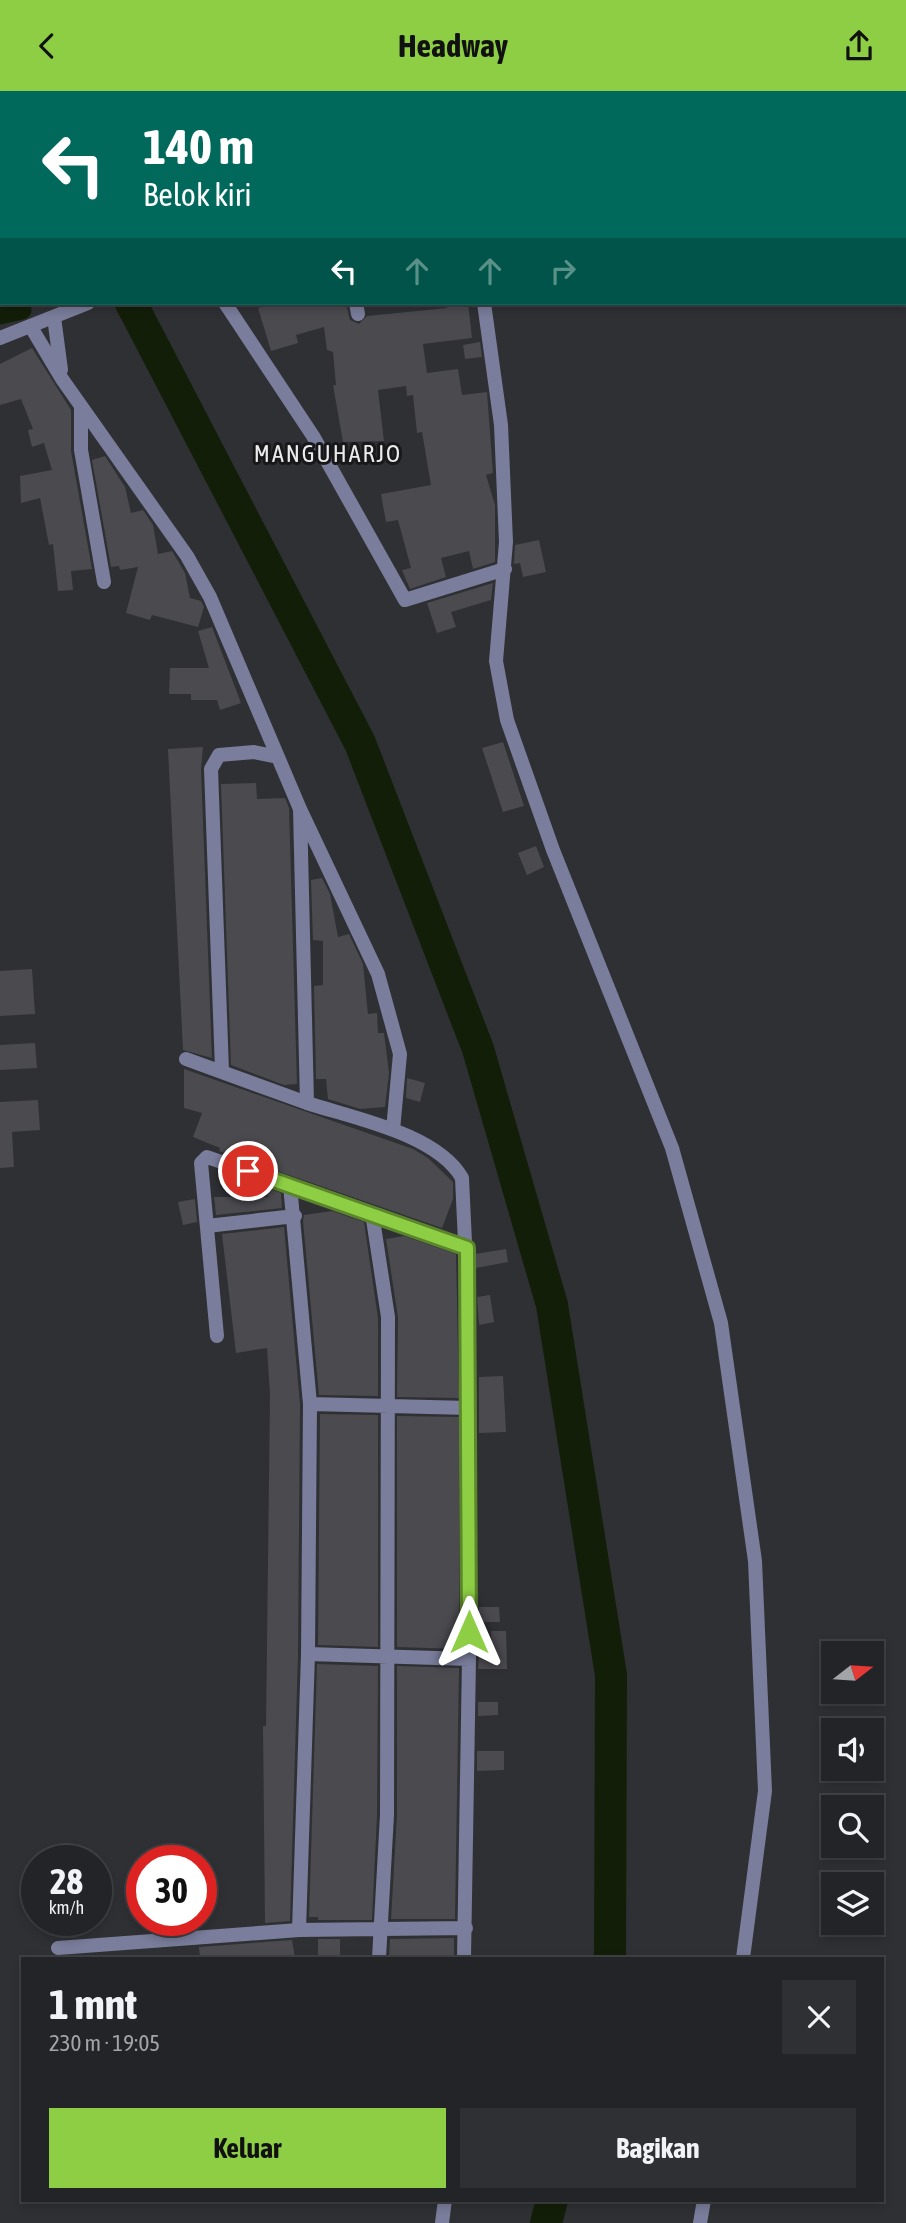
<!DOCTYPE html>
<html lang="id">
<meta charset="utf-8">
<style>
:root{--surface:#232427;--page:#2f3033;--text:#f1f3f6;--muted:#a3a4a7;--line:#404144;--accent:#8dce44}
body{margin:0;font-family:"Asap Condensed",sans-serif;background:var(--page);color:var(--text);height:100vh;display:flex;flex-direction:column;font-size:26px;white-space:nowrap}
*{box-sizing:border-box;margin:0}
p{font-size:23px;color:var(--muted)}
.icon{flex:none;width:38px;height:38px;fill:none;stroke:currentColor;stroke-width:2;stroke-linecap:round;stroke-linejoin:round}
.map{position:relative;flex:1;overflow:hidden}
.details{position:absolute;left:21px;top:1866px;width:863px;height:245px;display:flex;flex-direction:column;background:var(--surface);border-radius:0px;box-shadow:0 4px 10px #0003,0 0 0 2px var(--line)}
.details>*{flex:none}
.banner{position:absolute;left:0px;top:0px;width:906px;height:214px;box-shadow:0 4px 10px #0003,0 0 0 2px var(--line);background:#00695c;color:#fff;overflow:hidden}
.needle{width:46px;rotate:73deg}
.controls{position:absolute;left:821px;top:1550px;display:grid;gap:14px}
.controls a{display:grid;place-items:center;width:63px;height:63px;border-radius:0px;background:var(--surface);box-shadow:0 4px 10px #0003,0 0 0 2px var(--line);font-size:35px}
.speed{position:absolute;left:21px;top:1754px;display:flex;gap:14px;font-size:35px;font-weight:700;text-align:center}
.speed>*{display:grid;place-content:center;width:91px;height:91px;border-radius:50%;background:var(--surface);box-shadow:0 4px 10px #0003,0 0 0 2px var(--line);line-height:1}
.speed small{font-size:18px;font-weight:400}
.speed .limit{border:10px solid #d22;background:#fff;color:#111}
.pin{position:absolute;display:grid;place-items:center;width:60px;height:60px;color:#fff;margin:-30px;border:4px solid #fff;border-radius:50%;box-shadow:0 2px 7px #0007}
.me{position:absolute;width:77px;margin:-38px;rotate:0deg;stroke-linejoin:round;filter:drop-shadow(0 0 5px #0008)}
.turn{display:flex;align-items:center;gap:24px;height:147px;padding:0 28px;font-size:32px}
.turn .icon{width:91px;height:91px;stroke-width:2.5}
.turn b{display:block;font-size:49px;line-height:60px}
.lanes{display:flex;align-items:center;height:66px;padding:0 28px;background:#0003;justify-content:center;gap:35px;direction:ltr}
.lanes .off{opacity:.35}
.round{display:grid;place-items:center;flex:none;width:74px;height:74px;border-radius:0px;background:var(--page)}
.summary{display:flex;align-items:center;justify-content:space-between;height:119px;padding:0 28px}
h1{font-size:42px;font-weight:700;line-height:52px}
.primary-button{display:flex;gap:14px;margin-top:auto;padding:14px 28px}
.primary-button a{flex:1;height:80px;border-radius:0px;background:var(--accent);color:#111;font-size:28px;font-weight:700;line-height:80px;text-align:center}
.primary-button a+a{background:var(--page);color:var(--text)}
header{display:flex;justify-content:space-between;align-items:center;height:91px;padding:0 28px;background:var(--accent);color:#111;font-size:32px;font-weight:700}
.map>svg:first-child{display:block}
</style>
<header><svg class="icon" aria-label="back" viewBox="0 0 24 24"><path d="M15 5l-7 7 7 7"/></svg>Headway<svg class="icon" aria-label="share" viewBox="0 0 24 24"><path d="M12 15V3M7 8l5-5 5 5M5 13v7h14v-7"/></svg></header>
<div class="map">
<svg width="906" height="2132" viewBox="0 0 906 2132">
<rect width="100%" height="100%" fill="#2f3034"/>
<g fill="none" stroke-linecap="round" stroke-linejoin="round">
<path stroke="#131e09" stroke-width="19" d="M 905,170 L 906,170
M 0,224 L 22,219"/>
<path stroke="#131e09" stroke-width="32" d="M 24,0 L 24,2
M 131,212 L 360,652 L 478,958 L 552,1214 L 611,1584 L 610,1867
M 546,2132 L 552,2109"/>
</g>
<path fill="#4a4a4f" d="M 277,212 L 346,212 L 350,229 L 359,233 L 367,225 L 447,217 L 447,212 L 468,212 L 472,247 L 423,253 L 427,282 L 458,278 L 462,304 L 487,301 L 493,382 L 486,384 L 495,414 L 495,471 L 473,478 L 469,460 L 441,467 L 446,486 L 410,498 L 402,479 L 411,477 L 398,429 L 386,431 L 381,403 L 431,394 L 422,341 L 417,342 L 413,304 L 407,305 L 406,295 L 378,299 L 384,350 L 343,351 L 333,294 L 336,294 L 333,261 L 327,259 L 324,236 L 296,244 L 298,252 L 271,260 L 258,217 Z
M 480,251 L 482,266 L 465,268 L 463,254 Z
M 32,257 L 71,319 L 71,360 L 92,478 L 71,480 L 73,499 L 58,500 L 53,453 L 49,454 L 40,407 L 21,412 L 20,385 L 52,379 L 44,352 L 32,356 L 28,339 L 33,338 L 21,308 L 0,314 L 0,273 Z
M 105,365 L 125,396 L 131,422 L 143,419 L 153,434 L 158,463 L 172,460 L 185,482 L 190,507 L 201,510 L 204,516 L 198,536 L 152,524 L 150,529 L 126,522 L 138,476 L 120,479 L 119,475 L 111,476 L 92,369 Z
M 539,449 L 546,481 L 523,486 L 520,472 L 514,473 L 515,454 Z
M 493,492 L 491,509 L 451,521 L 456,536 L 437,542 L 427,512 Z
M 212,536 L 241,612 L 220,619 L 217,609 L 191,609 L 191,603 L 169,603 L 170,577 L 209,577 L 198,540 Z
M 503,651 L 524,715 L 503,721 L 482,657 Z
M 203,656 L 201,678 L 212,967 L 183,959 L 168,658 Z
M 256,692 L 257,708 L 285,707 L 289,717 L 297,993 L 284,994 L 231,974 L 221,693 Z
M 536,755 L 544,776 L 527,784 L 518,762 Z
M 322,787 L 330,803 L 338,846 L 349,843 L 363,873 L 368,923 L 377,922 L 378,942 L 384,942 L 389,982 L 385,1016 L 360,1018 L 328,1008 L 326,988 L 316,988 L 314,895 L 323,894 L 323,850 L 313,849 L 311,789 Z
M 32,878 L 35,923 L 0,925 L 0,880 Z
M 35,952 L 37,977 L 0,979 L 0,954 Z
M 184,978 L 413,1058 L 428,1067 L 453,1091 L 453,1108 L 442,1137 L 219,1060 L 220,1057 L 193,1046 L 202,1022 L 184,1017 Z
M 407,987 L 425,992 L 420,1011 L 406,1007 Z
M 38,1009 L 40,1039 L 12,1041 L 14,1076 L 0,1077 L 0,1011 Z
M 267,1097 L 281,1102 L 282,1117 L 216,1124 L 214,1106 L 268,1106 Z
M 195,1108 L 197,1131 L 183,1134 L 178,1111 Z
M 332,1120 L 364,1131 L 378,1227 L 378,1305 L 319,1304 L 303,1130 L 304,1124 Z
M 284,1136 L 300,1313 L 298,1563 L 290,1830 L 265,1832 L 263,1635 L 266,1635 L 270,1304 L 267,1257 L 236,1262 L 222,1143 Z
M 404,1145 L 456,1163 L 459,1307 L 397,1306 L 398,1226 L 386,1148 Z
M 506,1158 L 508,1171 L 476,1177 L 475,1163 Z
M 490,1204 L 494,1231 L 479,1234 L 477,1206 Z
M 503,1285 L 506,1341 L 479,1342 L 479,1286 Z
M 320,1323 L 378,1324 L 378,1556 L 318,1554 Z
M 397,1325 L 459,1326 L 459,1558 L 397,1556 Z
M 479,1516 L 499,1516 L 500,1531 L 479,1531 Z
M 491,1540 L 506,1540 L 507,1578 L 478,1578 L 479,1565 L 492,1565 Z
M 317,1573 L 378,1575 L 377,1724 L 372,1829 L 318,1829 L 318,1826 L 309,1826 Z
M 397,1575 L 459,1577 L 455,1828 L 391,1828 L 397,1724 Z
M 478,1611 L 498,1611 L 498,1624 L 478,1625 Z
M 477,1660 L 504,1660 L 504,1679 L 477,1680 Z
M 454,1847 L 454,1867 L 389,1867 L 390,1848 Z
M 318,1848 L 340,1848 L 340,1867 L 318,1867 Z
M 292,1849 L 295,1867 L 200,1867 L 199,1856 Z"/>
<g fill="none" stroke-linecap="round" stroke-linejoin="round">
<path stroke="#7a7d9b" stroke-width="14" d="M 162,0 L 163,2
M 498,2 L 499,0
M 814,2 L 814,0
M 843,2 L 857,0
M 905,135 L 906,136
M 225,212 L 313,345 L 405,509 L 505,478
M 356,212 L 358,223
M 484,212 L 501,334 L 506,451 L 496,570 L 507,629 L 553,759 L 672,1057 L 721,1232 L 755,1470 L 765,1700 L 743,1867
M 54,226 L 61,279
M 31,236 L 62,288 L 187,465 L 210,506 L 300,718 L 378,883 L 400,963 L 393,1039
M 0,247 L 88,212
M 81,315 L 81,359 L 104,491
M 300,718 L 307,1012 C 353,1027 437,1043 462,1087 L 469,1237 L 469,1568 L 464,1867
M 186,968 L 307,1012
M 222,979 L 211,678 L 219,664 L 254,661 L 278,666
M 290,1094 L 310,1313 L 308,1563 L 299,1839
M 372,1122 L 388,1226 L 387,1724 L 379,1867
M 207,1135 L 295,1125
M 217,1245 L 201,1072 L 207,1066 L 467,1157
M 310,1313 L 469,1317
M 308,1563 L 469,1568
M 58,1857 L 299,1839 L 466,1837
M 442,2132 L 445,2109
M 700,2132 L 704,2109"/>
</g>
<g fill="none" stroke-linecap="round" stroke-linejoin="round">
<defs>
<path id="route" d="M 248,1080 L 467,1157 L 469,1541"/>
</defs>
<use href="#route" stroke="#5c862c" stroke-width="18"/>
<use href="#route" stroke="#8dce44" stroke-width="12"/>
</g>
<g text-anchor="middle" stroke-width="6" stroke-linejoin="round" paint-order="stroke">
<g font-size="24" letter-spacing="2" fill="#ebebee" stroke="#18181a">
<text x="328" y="371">MANGUHARJO</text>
</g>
</g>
</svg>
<div class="controls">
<a><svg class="needle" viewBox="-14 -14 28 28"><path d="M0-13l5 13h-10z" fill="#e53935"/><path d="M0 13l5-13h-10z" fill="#a3a4a7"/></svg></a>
<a><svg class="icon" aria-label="sound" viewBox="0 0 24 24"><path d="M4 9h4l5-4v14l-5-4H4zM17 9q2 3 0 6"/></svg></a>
<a><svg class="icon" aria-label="search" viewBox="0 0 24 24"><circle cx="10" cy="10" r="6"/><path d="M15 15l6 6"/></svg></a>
<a><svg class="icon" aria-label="layers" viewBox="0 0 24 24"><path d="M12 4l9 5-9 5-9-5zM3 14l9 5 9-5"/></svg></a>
</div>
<div class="speed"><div>28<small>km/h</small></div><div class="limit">30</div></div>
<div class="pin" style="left:248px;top:1080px;background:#d93025"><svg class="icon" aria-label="arrive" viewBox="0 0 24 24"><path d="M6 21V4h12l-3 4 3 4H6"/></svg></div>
<svg class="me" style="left:469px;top:1541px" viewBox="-20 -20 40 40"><path d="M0-17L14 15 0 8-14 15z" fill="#8dce44" stroke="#fff" stroke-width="4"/></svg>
<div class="banner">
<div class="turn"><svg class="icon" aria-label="left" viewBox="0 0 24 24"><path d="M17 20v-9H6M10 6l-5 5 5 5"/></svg><div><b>140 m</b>Belok kiri</div></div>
<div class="lanes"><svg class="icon" aria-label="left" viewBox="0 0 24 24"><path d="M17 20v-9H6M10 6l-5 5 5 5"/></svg><svg class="icon off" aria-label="ahead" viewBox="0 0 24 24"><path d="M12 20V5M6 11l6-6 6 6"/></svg><svg class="icon off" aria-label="ahead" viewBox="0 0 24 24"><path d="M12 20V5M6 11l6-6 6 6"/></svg><svg class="icon off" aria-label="right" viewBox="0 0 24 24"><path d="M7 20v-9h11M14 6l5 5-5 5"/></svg></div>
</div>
<section class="details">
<div class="summary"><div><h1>1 mnt</h1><p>230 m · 19:05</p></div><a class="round"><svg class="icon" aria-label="close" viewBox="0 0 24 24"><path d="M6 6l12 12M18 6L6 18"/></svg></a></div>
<div class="primary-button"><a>Keluar</a><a>Bagikan</a></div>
</section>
</div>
